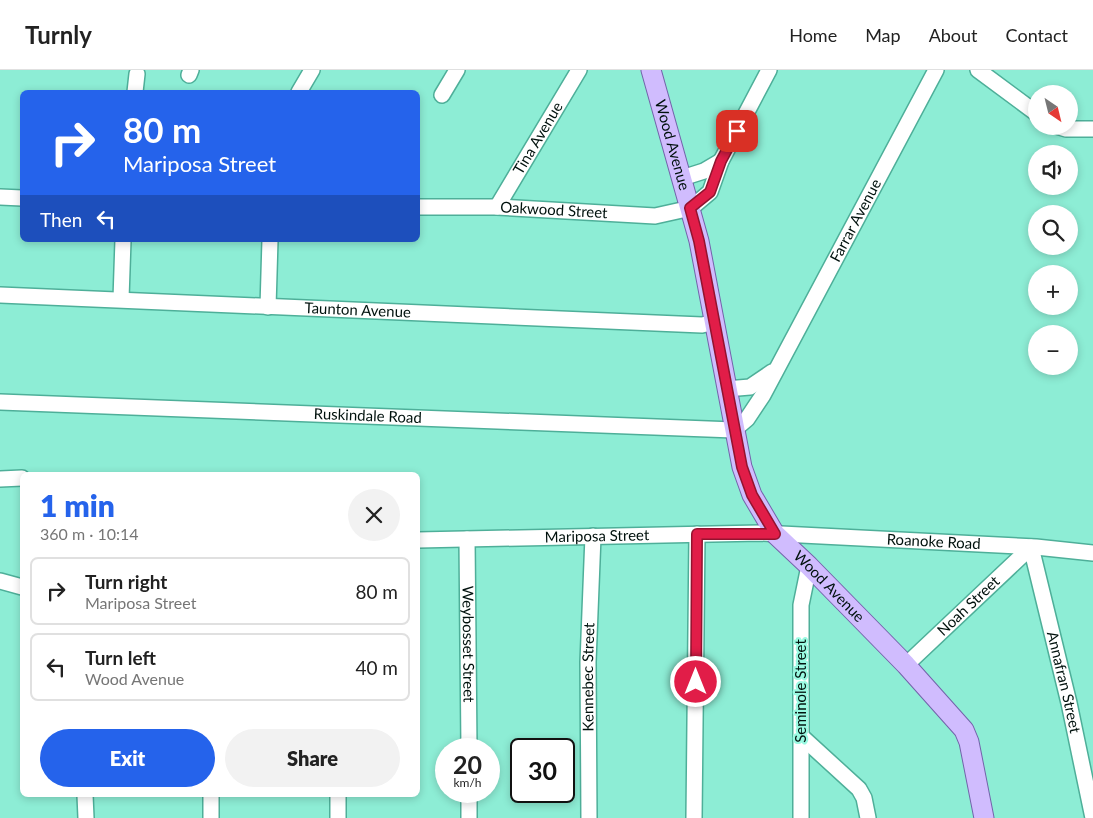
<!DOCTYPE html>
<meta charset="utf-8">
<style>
:root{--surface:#fff;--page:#f2f2f2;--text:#222;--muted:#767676;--line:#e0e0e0;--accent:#2563eb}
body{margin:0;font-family:Lato,sans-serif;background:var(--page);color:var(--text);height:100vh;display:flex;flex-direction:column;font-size:19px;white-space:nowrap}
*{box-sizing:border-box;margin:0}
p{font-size:16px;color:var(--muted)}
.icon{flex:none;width:28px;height:28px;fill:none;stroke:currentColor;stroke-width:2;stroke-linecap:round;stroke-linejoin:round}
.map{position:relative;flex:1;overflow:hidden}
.side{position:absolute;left:20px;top:402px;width:400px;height:325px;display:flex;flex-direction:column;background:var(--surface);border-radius:8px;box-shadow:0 2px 8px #0003}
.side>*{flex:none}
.hud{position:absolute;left:20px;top:20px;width:400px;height:152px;border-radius:8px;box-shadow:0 2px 8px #0003;background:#2563eb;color:#fff;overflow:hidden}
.needle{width:32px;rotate:145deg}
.controls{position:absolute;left:1028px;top:15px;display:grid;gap:10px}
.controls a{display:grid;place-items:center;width:50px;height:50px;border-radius:50%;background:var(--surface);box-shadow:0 2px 8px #0003;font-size:25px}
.speed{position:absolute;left:435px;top:668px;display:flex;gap:10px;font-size:25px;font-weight:700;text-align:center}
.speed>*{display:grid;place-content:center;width:65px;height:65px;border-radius:50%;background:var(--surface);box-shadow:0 2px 8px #0003;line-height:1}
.speed small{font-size:12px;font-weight:400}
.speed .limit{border:2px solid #111;border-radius:8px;background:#fff;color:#111}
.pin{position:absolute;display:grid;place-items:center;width:42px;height:42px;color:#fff;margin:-21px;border-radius:10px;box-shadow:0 2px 8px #0006}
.me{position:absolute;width:55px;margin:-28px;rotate:0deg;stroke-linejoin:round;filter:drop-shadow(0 0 4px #0008)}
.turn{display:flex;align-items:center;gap:18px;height:105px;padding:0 20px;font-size:22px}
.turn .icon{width:65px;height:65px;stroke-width:2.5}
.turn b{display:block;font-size:35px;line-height:42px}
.then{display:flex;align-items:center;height:48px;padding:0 20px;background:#0003;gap:10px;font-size:19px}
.round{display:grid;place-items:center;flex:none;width:52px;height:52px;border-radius:26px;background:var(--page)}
.summary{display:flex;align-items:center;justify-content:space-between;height:85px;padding:0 20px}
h1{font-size:30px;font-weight:800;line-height:38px;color:var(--accent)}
.primary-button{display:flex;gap:10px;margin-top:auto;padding:10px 20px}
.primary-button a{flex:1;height:58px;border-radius:30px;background:var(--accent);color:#fff;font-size:20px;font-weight:800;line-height:58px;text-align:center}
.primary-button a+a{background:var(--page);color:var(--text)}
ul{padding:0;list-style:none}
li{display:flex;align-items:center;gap:15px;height:68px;margin:0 10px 8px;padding:0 10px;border:2px solid var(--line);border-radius:8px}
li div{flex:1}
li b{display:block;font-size:19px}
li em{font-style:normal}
header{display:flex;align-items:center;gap:30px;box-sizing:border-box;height:70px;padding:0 25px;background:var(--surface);border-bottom:1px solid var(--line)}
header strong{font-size:24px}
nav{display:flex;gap:28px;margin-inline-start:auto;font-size:18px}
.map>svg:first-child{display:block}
</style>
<header>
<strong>Turnly</strong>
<nav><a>Home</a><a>Map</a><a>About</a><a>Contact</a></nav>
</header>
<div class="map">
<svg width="1093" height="748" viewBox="0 0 1093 748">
<rect width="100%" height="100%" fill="#8dedd5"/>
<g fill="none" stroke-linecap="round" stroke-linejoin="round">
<defs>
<g id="minor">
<path d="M 978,0 L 1036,43"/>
<path d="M 189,5 L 191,0"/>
<path d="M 135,22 L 137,4"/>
<path d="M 299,22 L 312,0"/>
<path d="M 442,25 L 457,0"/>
<path d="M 1056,56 L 1066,59 L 1093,59"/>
<path d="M 682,108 L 704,101 L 721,91"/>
<path d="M 0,127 L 22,128"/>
<path id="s1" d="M 418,137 L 497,137 L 655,146 L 691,138 L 710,122 L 721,91 L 769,0"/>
<path id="s2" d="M 497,137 L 579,0"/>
<path id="s3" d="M 0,225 L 702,255 L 715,252"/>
<path d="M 121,229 L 123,170"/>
<path d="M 268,237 L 270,170"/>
<path d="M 726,319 L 750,317 L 772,302"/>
<path id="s4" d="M 0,332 L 734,360 L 747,349 L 763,325 L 936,0"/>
<path d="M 0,409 L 22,408"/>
<path id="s5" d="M 467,469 L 469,679"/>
<path id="s6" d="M 418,470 L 760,463 L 1036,477 L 1093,483"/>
<path d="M 0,511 L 22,517"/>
<path id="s7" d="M 906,595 L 1031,477 L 1069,633 L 1093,748"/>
<path d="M 801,666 L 859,719 L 864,728 L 868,748"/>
<path d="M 469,721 L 469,748"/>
<path d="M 85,725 L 86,748"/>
<path d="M 211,725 L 211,748"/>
<path d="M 338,725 L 338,748"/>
<path id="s8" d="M 589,748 L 588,592 L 593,466"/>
<path d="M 694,748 L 697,464"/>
<path d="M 801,748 L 801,535 L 809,496"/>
</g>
<g id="major">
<path id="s9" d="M 651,0 L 699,171 L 742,397 L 752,425 L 775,464 L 809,496 L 906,595 L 964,660 L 969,672 L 984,748"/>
</g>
</defs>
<use href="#minor" stroke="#4eaf99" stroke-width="18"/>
<use href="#major" stroke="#7363aa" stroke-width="21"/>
<use href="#minor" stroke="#fff" stroke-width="15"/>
<use href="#major" stroke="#d0bcfe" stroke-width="19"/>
</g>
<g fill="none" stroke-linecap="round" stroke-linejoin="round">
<defs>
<path id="route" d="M 696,612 L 697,464 L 775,464 L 752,425 L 742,397 L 699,171 L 690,138 L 710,122 L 721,91 L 737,61"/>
</defs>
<use href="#route" stroke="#92132f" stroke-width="12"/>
<use href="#route" stroke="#e11d48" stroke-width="9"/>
</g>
<g text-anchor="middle" stroke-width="4.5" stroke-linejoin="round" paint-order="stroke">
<g font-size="15" fill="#00110d" stroke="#9afae2">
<text dy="5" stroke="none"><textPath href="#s2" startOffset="80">Tina Avenue</textPath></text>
<text dy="5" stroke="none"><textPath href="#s9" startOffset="78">Wood Avenue</textPath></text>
<text dy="5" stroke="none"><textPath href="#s1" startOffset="136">Oakwood Street</textPath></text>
<text dy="5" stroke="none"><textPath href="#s4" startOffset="978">Farrar Avenue</textPath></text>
<text dy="5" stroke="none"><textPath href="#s3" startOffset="358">Taunton Avenue</textPath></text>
<text dy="5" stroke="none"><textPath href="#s4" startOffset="368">Ruskindale Road</textPath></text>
<text dy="5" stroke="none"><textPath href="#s6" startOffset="179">Mariposa Street</textPath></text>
<text dy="5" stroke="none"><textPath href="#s6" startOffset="516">Roanoke Road</textPath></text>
<text dy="5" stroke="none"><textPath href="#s9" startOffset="558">Wood Avenue</textPath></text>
<text dy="5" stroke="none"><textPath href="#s7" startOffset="86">Noah Street</textPath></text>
<text dy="5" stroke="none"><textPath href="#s5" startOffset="105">Weybosset Street</textPath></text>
<text dy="5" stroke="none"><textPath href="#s8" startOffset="141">Kennebec Street</textPath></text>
<text dy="5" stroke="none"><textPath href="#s7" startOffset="311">Annafran Street</textPath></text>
<text transform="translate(801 621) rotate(-90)" y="5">Seminole Street</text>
</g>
</g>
</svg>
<div class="controls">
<a><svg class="needle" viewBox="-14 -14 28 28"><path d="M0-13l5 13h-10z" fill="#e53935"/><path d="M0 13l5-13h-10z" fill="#767676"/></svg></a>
<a><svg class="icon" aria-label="sound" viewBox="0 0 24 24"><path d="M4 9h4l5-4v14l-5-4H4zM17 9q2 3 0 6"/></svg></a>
<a><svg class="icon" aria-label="search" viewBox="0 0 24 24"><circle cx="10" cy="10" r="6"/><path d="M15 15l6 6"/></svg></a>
<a>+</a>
<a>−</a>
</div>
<div class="speed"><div>20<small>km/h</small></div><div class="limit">30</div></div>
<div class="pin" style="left:737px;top:61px;background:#d93025"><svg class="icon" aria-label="arrive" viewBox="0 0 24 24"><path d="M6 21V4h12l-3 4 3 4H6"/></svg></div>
<svg class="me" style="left:696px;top:612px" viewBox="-20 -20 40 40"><circle r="17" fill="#e11d48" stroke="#fff" stroke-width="3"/><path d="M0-11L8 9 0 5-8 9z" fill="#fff"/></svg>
<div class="hud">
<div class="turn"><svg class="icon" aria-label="right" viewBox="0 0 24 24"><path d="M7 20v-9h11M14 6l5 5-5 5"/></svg><div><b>80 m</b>Mariposa Street</div></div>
<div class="then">Then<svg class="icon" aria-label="left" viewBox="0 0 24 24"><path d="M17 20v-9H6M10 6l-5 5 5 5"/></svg></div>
</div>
<section class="side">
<div class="summary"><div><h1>1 min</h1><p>360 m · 10:14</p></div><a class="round"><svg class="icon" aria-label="close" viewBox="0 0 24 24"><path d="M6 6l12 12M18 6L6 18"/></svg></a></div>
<ul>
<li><svg class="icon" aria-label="right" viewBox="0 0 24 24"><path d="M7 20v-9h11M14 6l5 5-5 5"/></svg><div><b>Turn right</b><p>Mariposa Street</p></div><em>80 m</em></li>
<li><svg class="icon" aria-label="left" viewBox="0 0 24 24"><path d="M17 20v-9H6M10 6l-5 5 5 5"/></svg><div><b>Turn left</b><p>Wood Avenue</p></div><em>40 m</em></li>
</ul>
<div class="primary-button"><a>Exit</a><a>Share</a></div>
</section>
</div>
